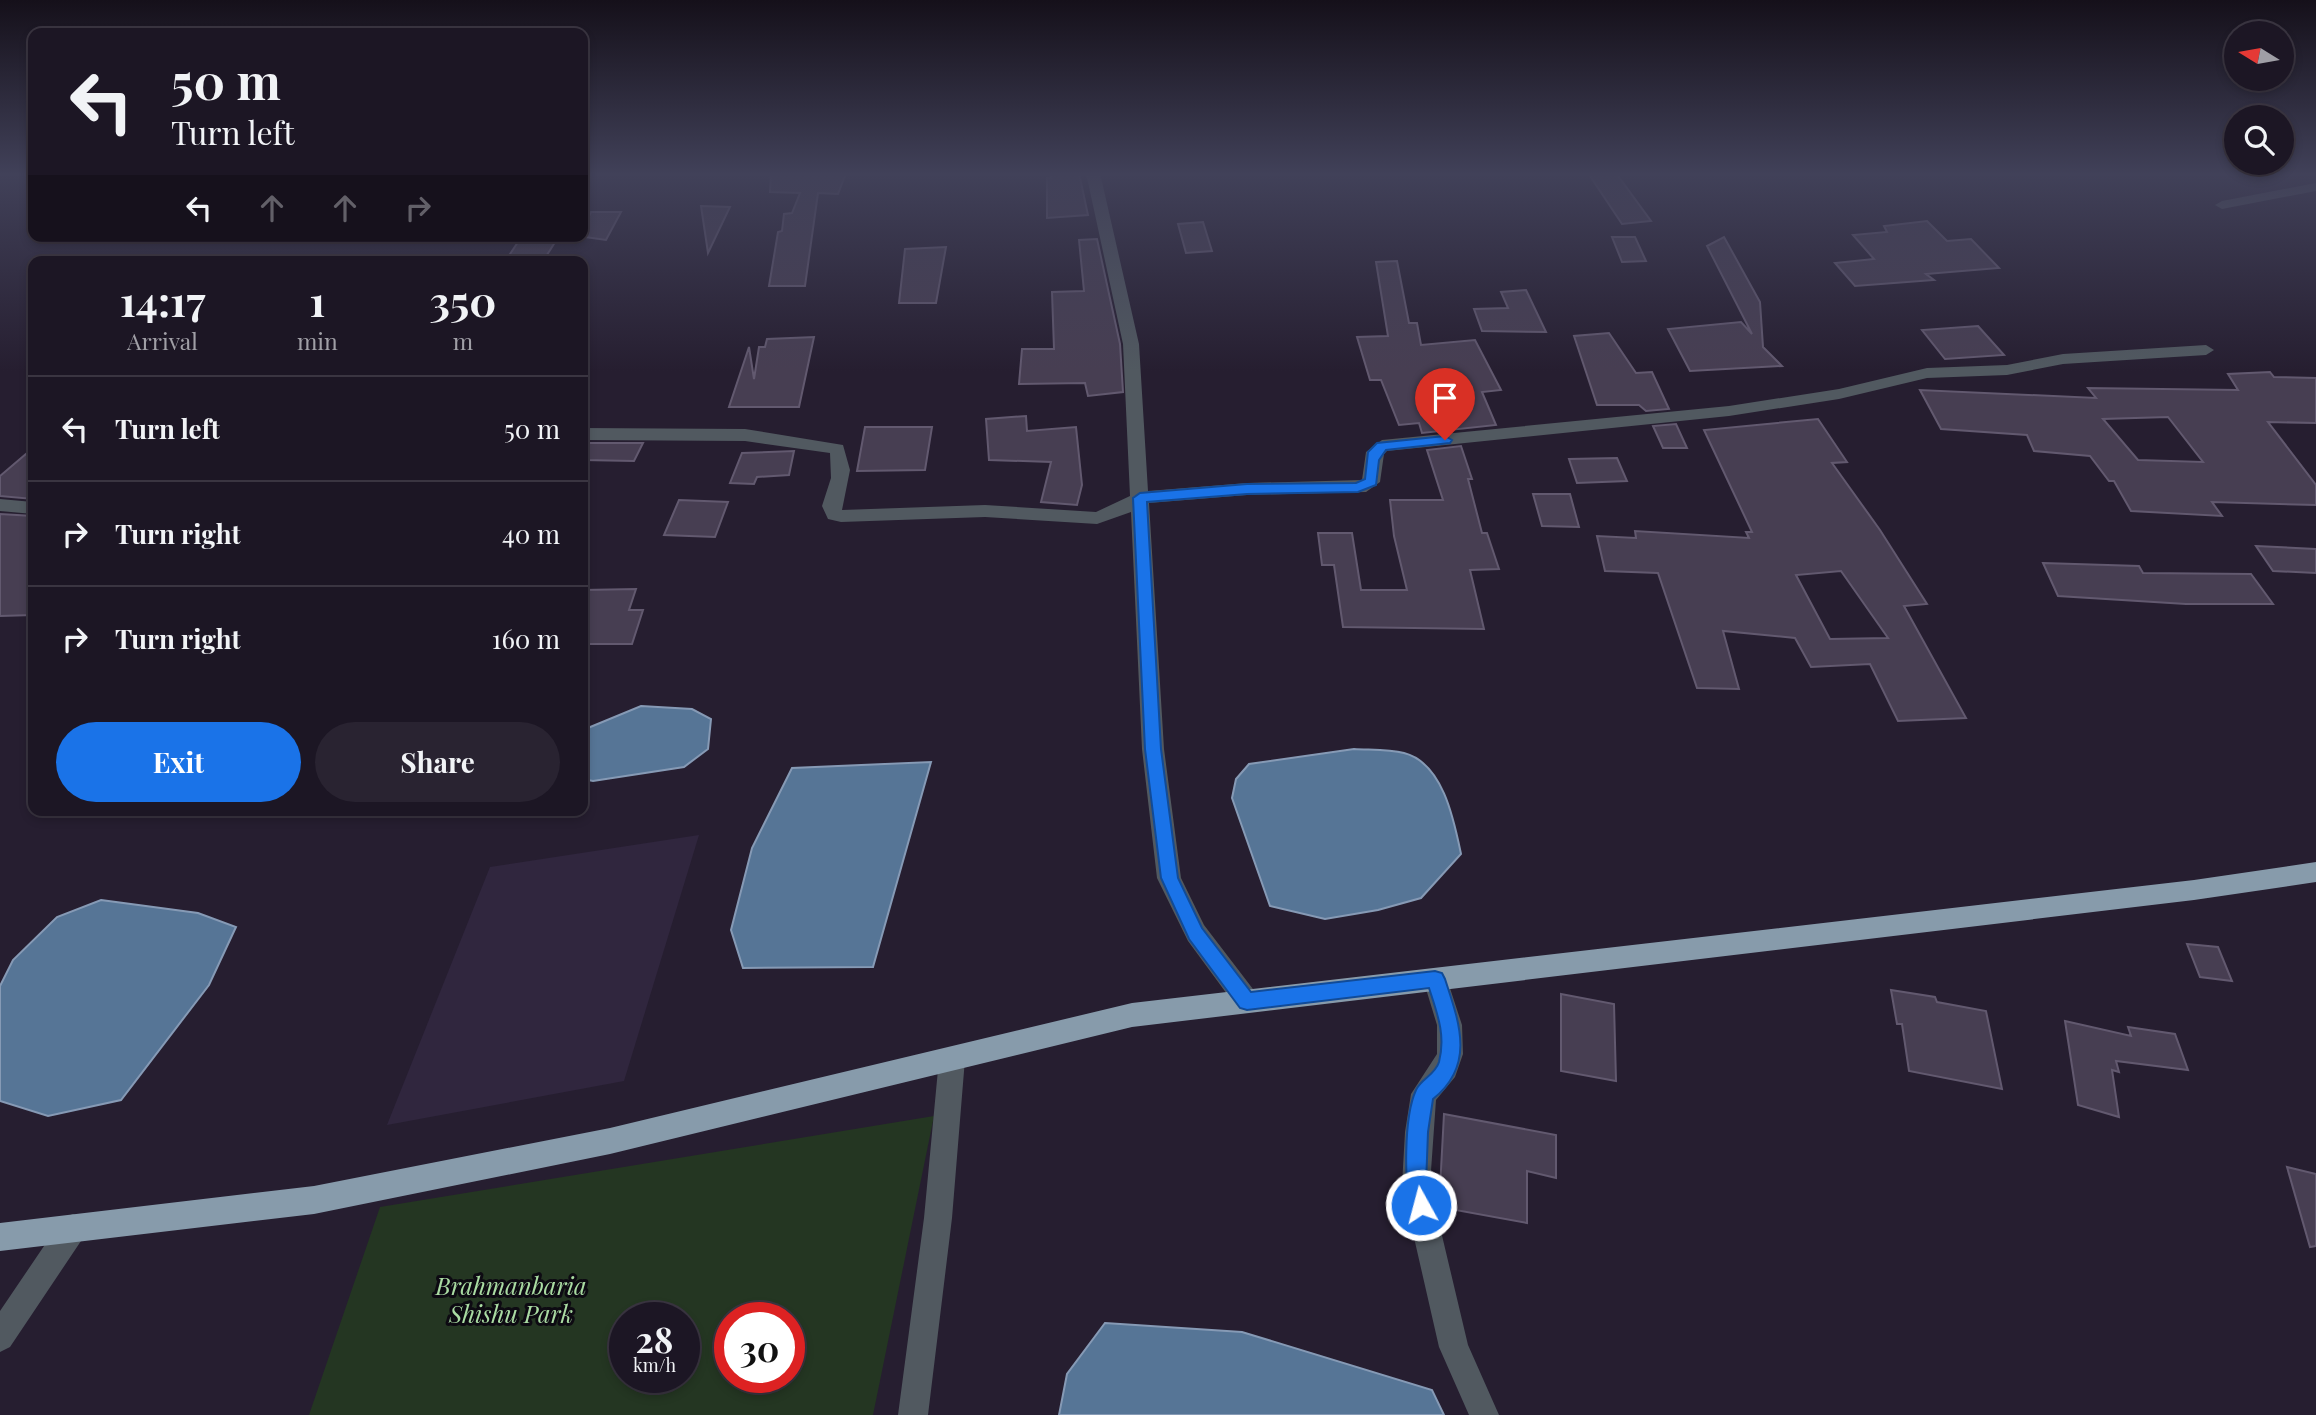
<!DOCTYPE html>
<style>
:root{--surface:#1c1624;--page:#292331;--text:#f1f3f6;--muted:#a09fa6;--line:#3a3541;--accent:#1a73e8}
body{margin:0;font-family:"Playfair Display",serif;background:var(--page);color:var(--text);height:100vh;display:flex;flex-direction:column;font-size:26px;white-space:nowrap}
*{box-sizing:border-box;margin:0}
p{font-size:23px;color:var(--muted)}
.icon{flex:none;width:38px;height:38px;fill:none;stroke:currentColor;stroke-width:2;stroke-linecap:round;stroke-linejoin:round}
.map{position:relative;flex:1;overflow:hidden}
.details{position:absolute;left:28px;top:256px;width:560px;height:560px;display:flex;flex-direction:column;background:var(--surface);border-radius:14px;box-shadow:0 4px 10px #0003,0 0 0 2px var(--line)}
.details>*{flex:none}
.banner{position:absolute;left:28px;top:28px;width:560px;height:214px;border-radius:14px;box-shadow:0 4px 10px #0003,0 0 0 2px var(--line);background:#1c1624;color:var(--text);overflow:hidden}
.needle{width:46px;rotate:281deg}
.fabs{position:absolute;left:2224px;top:21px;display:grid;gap:14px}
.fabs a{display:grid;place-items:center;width:70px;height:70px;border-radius:50%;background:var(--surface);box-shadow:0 4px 10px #0003,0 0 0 2px var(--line);font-size:35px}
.speed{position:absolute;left:609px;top:1302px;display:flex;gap:14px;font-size:35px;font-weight:700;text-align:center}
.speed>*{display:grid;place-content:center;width:91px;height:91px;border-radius:50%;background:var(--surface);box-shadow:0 4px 10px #0003,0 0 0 2px var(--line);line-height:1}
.speed small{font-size:18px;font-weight:400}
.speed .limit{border:10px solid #d22;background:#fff;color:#111}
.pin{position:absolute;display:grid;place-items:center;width:60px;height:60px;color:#fff;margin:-72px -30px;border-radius:50% 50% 50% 0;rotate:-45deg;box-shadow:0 0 7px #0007}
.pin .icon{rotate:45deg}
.me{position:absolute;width:77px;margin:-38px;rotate:353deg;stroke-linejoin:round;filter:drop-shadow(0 0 5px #0008)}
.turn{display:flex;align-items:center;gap:24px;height:147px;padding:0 28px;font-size:32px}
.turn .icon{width:91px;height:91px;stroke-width:2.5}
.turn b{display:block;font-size:49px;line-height:60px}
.lanes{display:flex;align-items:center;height:66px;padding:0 28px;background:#0003;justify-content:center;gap:35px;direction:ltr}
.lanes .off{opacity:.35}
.eta{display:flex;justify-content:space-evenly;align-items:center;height:119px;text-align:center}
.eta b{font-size:42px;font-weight:700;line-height:49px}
.action{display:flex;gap:14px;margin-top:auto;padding:14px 28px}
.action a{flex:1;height:80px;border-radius:42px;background:var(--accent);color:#fff;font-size:28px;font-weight:700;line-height:80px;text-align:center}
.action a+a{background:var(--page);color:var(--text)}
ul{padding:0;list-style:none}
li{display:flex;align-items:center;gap:21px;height:105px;padding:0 28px;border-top:2px solid var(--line)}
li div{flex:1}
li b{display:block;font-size:26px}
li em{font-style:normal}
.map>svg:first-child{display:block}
</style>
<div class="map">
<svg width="2316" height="1415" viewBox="0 0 2316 1415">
<rect width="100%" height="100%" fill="#261e30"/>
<path fill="#30263e" d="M 699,835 L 624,1081 L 387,1125 L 490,867 Z"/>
<path fill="#243622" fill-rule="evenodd" d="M 934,1116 L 873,1415 L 309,1415 L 380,1207 ZM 625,1318 L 684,1318 L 684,1377 L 625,1377 ZM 730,1318 L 789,1318 L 789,1377 L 730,1377 Z"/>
<path fill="#567596" stroke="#869ab5" stroke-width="2" d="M 641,706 L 692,709 L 711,719 L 708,749 L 684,767 L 593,781 L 583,779 L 583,730 Z
M 1354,749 C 1370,750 1389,749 1404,753 C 1443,763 1454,820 1461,854 L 1421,898 L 1378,910 L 1325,919 L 1270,906 L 1232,798 L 1236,779 L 1249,764 Z
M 931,762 L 873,967 L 743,968 L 731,930 L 752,848 L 792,768 Z
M 101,900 L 198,913 L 236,927 L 209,985 L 121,1100 L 48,1116 L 0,1101 L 0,986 L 13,960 L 57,917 Z
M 1105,1323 L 1242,1332 L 1432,1390 L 1444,1415 L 1059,1415 L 1067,1374 Z"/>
<path fill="#473e52" stroke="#62596f" stroke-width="2" fill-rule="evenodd" d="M 771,173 L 846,173 L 838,194 L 818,193 L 805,286 L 769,286 L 778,232 L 782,231 L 784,214 L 792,213 L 800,193 L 770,192 Z
M 1051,173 L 1079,173 L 1088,215 L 1047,218 L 1047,178 L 1051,178 Z
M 1588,173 L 1616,173 L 1651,221 L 1622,224 Z
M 701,206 L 730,207 L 708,253 Z
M 591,212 L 621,212 L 606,240 L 578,236 L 583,236 L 583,228 Z
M 1927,221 L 1947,241 L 1971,239 L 1999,268 L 1926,274 L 1934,280 L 1855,286 L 1835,263 L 1874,259 L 1853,235 L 1887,232 L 1884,226 Z
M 1203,222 L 1212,251 L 1186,253 L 1178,224 Z
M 522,236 L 559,236 L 545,258 L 508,257 Z
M 1612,237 L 1635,237 L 1646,261 L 1622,262 Z
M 1724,237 L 1760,302 L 1763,347 L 1782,366 L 1690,371 L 1668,329 L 1741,322 L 1752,334 L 1707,246 Z
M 1097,239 L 1120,344 L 1123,392 L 1088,396 L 1085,383 L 1019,384 L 1022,349 L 1054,349 L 1052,292 L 1084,291 L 1079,240 Z
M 946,247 L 936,303 L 899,303 L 905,249 Z
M 1397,261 L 1409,323 L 1417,323 L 1421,345 L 1475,340 L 1501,390 L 1482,392 L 1496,425 L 1422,433 L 1419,423 L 1399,425 L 1381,380 L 1370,380 L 1357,337 L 1388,336 L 1376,262 Z
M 1526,290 L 1546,332 L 1482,331 L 1474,309 L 1508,308 L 1501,292 Z
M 1978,326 L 2004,355 L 1945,359 L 1922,330 Z
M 1609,333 L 1636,373 L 1652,372 L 1669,409 L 1646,411 L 1639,405 L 1597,405 L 1574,336 Z
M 814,337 L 799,407 L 729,407 L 749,347 L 754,379 L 759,347 L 765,347 L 767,339 Z
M 2270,372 L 2274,377 L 2316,378 L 2316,423 L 2268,422 L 2316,485 L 2316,505 L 2212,502 L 2222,516 L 2131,511 L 2114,481 L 2109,481 L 2090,456 L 2034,451 L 2027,435 L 1941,429 L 1920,390 L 2096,398 L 2088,388 L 2238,390 L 2228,374 ZM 2168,417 L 2203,462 L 2138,460 L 2103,419 Z
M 1026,416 L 1027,431 L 1076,427 L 1082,485 L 1077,505 L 1041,502 L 1051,462 L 989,460 L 986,419 Z
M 1818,419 L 1847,462 L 1832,463 L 1880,530 L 1927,604 L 1904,606 L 1966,718 L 1898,721 L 1870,664 L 1811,667 L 1795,638 L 1723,631 L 1739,689 L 1697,688 L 1658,573 L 1605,571 L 1597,536 L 1636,538 L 1635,531 L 1749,538 L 1746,532 L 1752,532 L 1704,430 ZM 1841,571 L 1888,638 L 1830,639 L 1796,575 Z
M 1676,424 L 1687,448 L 1663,448 L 1653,426 Z
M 865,427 L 932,427 L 925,470 L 857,471 Z
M 583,443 L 643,443 L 634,461 L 583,460 Z
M 1461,446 L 1472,479 L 1468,479 L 1482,533 L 1487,533 L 1499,569 L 1470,570 L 1484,629 L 1343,627 L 1334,565 L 1322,565 L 1318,533 L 1352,533 L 1361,590 L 1407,590 L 1394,536 L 1390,500 L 1443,500 L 1427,450 Z
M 33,448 L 33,499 L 0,496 L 0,476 Z
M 794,451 L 789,475 L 757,477 L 754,484 L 730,483 L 742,453 Z
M 1617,458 L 1627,481 L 1577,483 L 1569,459 Z
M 1533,494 L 1570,494 L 1579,527 L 1542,526 Z
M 679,500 L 728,502 L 715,537 L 664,535 Z
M 0,514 L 33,516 L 33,615 L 0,616 Z
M 2256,546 L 2316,549 L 2316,573 L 2273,571 Z
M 2043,563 L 2139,566 L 2143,573 L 2251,574 L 2273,604 L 2186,604 L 2058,596 Z
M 636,589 L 629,610 L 643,610 L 632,644 L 583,644 L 583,590 Z
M 2187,944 L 2218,947 L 2232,981 L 2200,977 Z
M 1891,990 L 1935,997 L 1937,1002 L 1986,1011 L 2002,1089 L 1909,1071 L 1902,1024 L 1897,1024 Z
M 1561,994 L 1614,1004 L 1616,1081 L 1561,1071 Z
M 2065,1021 L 2131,1036 L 2128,1027 L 2175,1034 L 2188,1070 L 2116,1061 L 2119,1072 L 2112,1070 L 2119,1117 L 2078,1105 Z
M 1444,1114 L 1556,1135 L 1556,1178 L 1527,1171 L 1527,1223 L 1439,1207 Z
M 2287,1167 L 2316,1174 L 2316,1246 L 2310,1247 Z"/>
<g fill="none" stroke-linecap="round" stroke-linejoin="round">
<path fill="#515960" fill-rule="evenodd" d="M 1086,173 L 1100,173 L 1139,344 L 1148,491 L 1247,483 L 1362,480 L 1366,452 L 1382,440 L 1729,406 L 1839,389 L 1927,368 L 2007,365 L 2063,354 L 2206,345 L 2214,350 L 2206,355 L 2063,364 L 2007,375 L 1927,378 L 1839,399 L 1729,416 L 1387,451 L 1384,454 L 1380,482 L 1366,492 L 1247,495 L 1149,503 L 1164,749 L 1181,878 L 1204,925 L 1256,993 L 1259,1001 L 1256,1009 L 1247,1012 L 1238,1009 L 1188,941 L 1157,878 L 1142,749 L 1131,512 L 1097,524 L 985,517 L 841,522 L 828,519 L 822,506 L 831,478 L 830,453 L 745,441 L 583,440 L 583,428 L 745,429 L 843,445 L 850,470 L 842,510 L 985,505 L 1096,512 L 1130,496 L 1123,344 Z
M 2316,183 L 2316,191 L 2222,209 L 2215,205 L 2222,201 Z
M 0,499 L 33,502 L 33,514 L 0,511 Z
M 1435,968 L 1444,971 L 1447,979 L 1462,1025 L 1463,1054 L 1455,1077 L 1436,1100 L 1430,1185 L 1468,1345 L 1499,1415 L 1469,1415 L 1439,1347 L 1402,1185 L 1405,1132 L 1411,1094 L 1437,1054 L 1437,1025 L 1423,979 L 1426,971 Z
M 952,1047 L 961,1050 L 965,1059 L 952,1218 L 928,1415 L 898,1415 L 924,1218 L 939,1059 L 943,1050 Z
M 73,1214 L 83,1218 L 87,1228 L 83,1238 L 10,1347 L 0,1352 L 0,1311 L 63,1218 Z"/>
<path fill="#879bab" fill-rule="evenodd" d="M 2316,862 L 2316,882 L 2194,900 L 1132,1027 L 610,1154 L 314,1214 L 0,1251 L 0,1223 L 314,1186 L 610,1128 L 1132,1003 L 2194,880 Z"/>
</g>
<linearGradient id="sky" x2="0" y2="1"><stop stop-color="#15101a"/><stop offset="0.47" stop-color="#414159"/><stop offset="1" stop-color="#414159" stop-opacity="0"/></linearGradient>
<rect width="2316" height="371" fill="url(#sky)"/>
<path fill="#1a73e8" stroke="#114b97" stroke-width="2" d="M 1445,436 L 1452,440 L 1450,443 L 1386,450 L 1379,460 L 1376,485 L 1358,492 L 1247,494 L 1147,502 L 1161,749 L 1178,878 L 1202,928 L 1251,992 L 1435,971 L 1442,973 L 1445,979 C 1459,1022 1476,1065 1433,1099 L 1428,1132 L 1426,1185 L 1431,1205 L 1428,1213 L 1421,1216 L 1413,1213 C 1403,1187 1404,1116 1416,1090 C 1421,1079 1435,1075 1439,1062 C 1446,1035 1437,1013 1429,988 L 1247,1010 L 1240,1008 L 1189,939 L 1161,878 L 1145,749 L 1133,498 L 1140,493 L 1247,484 L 1356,483 L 1365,479 L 1368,452 L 1377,443 Z"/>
<g text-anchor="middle" stroke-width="6" stroke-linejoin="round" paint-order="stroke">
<g font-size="24" font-style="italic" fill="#aadca3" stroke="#0d0a12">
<text x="511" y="1295">Brahmanbaria<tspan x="511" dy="28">Shishu Park</tspan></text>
</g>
</g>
</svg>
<div class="fabs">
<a><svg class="needle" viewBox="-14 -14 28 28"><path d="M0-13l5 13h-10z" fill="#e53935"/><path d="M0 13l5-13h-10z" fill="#a09fa6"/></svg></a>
<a><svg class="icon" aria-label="search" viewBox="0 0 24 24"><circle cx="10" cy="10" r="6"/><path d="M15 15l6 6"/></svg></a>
</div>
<div class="speed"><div>28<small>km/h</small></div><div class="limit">30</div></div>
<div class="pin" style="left:1445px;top:440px;background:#d93025"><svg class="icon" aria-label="arrive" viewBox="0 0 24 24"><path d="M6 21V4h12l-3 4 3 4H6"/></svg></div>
<svg class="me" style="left:1421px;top:1205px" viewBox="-20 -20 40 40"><circle r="17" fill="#1a73e8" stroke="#fff" stroke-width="3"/><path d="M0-11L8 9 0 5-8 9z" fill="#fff"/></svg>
<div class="banner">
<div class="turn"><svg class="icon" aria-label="left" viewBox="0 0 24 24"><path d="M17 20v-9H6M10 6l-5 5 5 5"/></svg><div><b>50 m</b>Turn left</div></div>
<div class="lanes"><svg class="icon" aria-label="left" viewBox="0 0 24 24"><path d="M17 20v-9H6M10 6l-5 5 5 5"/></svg><svg class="icon off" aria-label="ahead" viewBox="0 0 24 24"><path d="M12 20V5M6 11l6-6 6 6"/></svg><svg class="icon off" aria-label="ahead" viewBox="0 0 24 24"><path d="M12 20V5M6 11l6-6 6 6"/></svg><svg class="icon off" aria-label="right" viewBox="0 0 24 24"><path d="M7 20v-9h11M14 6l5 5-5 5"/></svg></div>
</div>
<section class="details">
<div class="eta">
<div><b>14:17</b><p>Arrival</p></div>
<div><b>1</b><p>min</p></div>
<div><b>350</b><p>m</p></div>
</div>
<ul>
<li><svg class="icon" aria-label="left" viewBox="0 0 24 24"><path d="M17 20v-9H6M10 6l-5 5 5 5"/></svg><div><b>Turn left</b></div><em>50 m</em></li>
<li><svg class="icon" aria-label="right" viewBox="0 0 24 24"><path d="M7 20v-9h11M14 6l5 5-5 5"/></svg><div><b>Turn right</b></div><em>40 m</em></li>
<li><svg class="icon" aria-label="right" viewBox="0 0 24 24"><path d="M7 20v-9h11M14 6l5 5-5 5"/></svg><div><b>Turn right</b></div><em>160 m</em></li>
</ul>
<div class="action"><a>Exit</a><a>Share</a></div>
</section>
</div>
